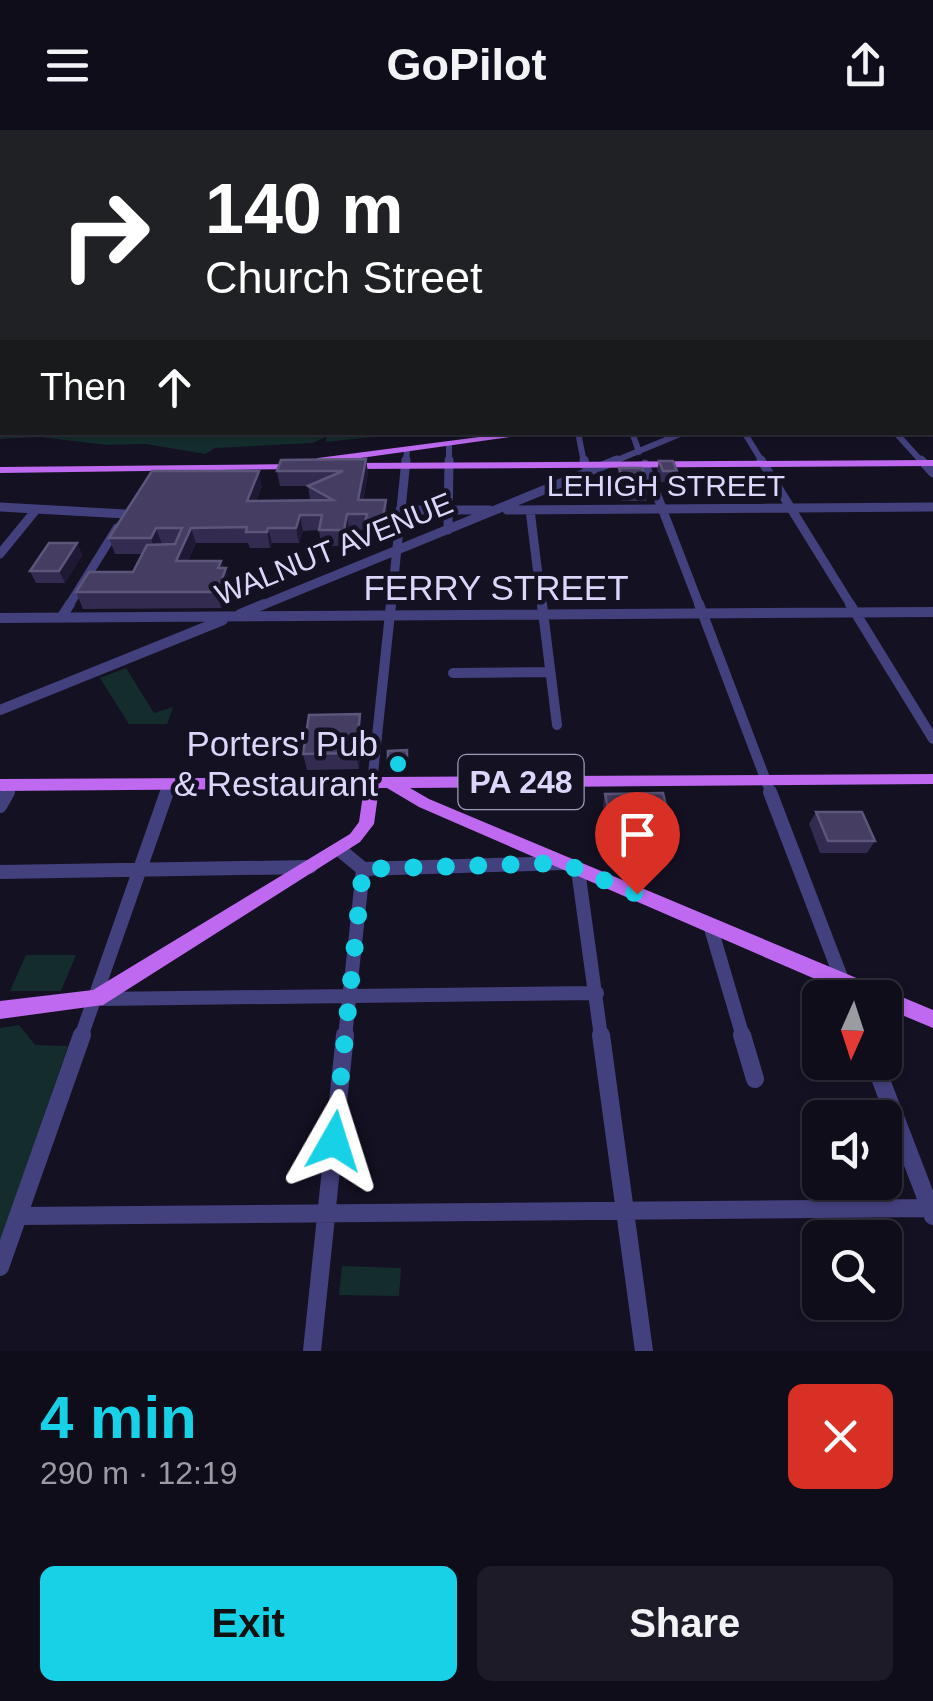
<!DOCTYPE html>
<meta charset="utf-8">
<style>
:root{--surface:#0f0d1a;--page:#1d1b27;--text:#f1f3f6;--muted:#9b9ca2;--line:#2f2d39;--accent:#17d2e7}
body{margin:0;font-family:Arial,sans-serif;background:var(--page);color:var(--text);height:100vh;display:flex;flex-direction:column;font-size:38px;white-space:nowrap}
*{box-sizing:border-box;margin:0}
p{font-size:32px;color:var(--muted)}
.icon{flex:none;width:55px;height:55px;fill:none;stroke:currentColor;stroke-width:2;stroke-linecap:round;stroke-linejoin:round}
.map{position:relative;height:1221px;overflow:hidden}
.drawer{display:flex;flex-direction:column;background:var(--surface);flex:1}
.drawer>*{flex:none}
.hud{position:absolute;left:0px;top:0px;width:935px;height:305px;box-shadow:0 2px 8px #0004,0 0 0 2px var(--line);background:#202124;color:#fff;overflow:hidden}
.needle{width:65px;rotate:183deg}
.controls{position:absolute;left:802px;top:850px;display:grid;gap:20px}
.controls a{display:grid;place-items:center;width:100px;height:100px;border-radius:15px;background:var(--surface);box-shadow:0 2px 8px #0004,0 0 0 2px var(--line);font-size:50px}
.pin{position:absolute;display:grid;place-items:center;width:85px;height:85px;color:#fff;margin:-102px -42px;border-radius:50% 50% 50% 0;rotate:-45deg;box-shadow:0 0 10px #0007}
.pin .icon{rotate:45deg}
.me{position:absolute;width:110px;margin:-55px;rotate:6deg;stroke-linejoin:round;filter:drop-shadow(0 0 8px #0008)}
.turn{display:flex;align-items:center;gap:35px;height:210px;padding:0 40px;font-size:45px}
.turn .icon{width:130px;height:130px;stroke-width:2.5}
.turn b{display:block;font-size:70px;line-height:85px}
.then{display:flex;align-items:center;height:95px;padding:0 40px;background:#0003;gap:20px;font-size:38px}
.round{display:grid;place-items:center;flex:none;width:105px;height:105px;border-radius:15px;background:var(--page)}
.summary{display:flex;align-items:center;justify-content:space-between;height:170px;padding:0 40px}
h1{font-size:60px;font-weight:700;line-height:75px;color:var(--accent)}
.cta{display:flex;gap:20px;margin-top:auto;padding:20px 40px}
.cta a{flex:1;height:115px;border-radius:15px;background:var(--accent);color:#111;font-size:40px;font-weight:700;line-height:115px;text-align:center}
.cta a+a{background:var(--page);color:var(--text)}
header{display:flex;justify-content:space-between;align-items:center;height:130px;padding:0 40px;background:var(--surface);font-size:45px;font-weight:700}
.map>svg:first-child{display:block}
</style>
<header><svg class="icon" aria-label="menu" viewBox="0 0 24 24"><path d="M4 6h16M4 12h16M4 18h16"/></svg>GoPilot<svg class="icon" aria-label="share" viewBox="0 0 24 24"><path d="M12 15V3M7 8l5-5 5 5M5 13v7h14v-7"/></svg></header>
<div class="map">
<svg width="933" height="1221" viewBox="0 0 933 1221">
<rect width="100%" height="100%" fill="#141123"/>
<path fill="#142d2c" d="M 0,301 L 2,302 L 409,303 L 326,312 L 326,307 L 312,313 L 215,318 L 205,324 L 146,314 L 107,315 L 40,307 L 0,309 Z
M 126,538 L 154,583 L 173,577 L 167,594 L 129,594 L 100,548 Z
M 26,825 L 76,825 L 61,861 L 10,861 Z
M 19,895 L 35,915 L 68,916 L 0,1113 L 0,898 Z
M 342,1136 L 401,1138 L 399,1166 L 339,1165 Z"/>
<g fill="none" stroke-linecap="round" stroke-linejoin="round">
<path stroke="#43407e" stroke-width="6" d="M 578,302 L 584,333
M 632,302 L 639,322
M 744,302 L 763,333
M 895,302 L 923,333
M 406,333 L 407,320
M 449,333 L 449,315
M 610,333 L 685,302"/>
<path stroke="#43407e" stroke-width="9" d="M 584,330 L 585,335
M 761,330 L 852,477
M 921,330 L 933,343
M 645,334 L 700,477
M 0,377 L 125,384
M 400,380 L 489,380
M 507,380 L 933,377
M 530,380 L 542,477
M 448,400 L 449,330
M 0,424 L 35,381
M 68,477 L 117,398
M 258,477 L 617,330
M 391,477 L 406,330"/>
<path stroke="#43407e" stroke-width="10" d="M 542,474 L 557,595
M 699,474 L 771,664
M 850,474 L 933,609
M 240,484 L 264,474
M 0,488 L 933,482
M 61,488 L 70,474
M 453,543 L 550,542
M 0,580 L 223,490
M 372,653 L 391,474
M 6,664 L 11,655
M 166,664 L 170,654"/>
<path stroke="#43407e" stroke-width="14" d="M 770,662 L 849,868
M 0,676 L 8,662
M 340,720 L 363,739
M 363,739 L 563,733
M 578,740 L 601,907
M 0,742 L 310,737
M 710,795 L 743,907
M 100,869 L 597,863
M 81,907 L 167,662
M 345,907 L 363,739"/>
<path stroke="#43407e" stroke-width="18" d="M 601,905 L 644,1221
M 742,905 L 755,949
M 874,932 L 933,1086
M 21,1086 L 933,1078
M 0,1137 L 82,905
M 312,1221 L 345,905"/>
<path fill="#be69f0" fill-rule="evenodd" d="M 2,184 L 2,188 L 0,189 L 0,185 Z
M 932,289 L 933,289 L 933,293 L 932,293 Z
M 518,302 L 545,302 L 318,334 L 314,331 L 318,328 Z
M 933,330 L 933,336 L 351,339 L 347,336 L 351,333 Z
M 297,334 L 298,336 L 294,339 L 0,343 L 0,337 Z
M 933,644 L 933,654 L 410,658 L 429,669 L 933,880 L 933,898 L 885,878 L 885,868 L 859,868 L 419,677 L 387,658 L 379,658 L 374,694 L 360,712 L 103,875 L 0,889 L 0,871 L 93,860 L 350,704 L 359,692 L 364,658 L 0,661 L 0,649 Z"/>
</g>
<path fill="#332c50" d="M 366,329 L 368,344 L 363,370 L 386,370 L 387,385 L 384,407 L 367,407 L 366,400 L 349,400 L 346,416 L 321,416 L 319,400 L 303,401 L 299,413 L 272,413 L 270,418 L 250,418 L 248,413 L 196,413 L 188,431 L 221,431 L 230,455 L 221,478 L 83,479 L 76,462 L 133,442 L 143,424 L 115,424 L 109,408 L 262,356 L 256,371 L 310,370 L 308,356 L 280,356 L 277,341 Z
M 659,331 L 677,341 L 675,352 L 661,352 L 657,342 Z
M 619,338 L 648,356 L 646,371 L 622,371 L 616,353 Z
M 77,413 L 82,425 L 65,453 L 36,453 L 30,441 Z
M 360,584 L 362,601 L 359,639 L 307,640 L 303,624 Z
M 408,629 L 407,639 L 388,640 L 388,631 Z
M 605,664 L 669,688 L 665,700 L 607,700 L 603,676 Z
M 816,682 L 875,711 L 867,723 L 820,723 L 809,694 Z
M 816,907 L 820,907 L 820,932 L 861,933 L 854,939 L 819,939 L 811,913 Z"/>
<path fill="#1f1936" d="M 366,329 L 368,344 L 359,385 L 358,370 Z
M 259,341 L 262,356 L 250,386 L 247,371 Z
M 386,370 L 387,385 L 384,407 L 382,392 Z
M 347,384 L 349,400 L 346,416 L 344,400 Z
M 300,385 L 303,401 L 299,413 L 296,398 Z
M 156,398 L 162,414 L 156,424 L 151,408 Z
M 191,398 L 196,413 L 181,447 L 176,431 Z
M 268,398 L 272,413 L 270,418 L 267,402 Z
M 77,413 L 82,425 L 65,453 L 59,441 Z
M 221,431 L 224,442 L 226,438 L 230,455 L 221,478 L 217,462 L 218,438 Z
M 360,584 L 362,601 L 359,639 L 356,623 Z"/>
<path fill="#453e62" stroke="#5c567a" stroke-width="2.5" d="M 366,329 L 358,370 L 386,370 L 382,392 L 365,392 L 367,384 L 347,384 L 344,400 L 319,400 L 322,385 L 300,385 L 296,398 L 268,398 L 267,402 L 246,402 L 247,397 L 191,398 L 176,431 L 221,431 L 218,438 L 226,438 L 217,462 L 76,462 L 89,442 L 133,442 L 147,415 L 175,414 L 182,398 L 156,398 L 151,408 L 109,408 L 152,341 L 259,341 L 247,371 L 333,370 L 308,356 L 343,341 L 277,341 L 281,330 Z
M 659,331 L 673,331 L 677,341 L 663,341 Z
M 619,338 L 642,338 L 648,356 L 625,356 Z
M 49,413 L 77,413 L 59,441 L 30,441 Z
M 360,584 L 356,623 L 303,624 L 309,585 Z
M 407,620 L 407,631 L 388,631 L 388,621 Z
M 663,663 L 669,688 L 610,688 L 605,664 Z
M 816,682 L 862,682 L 875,711 L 828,711 Z"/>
<linearGradient id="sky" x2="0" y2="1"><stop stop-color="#0b0913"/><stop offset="0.44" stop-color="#343850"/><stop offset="1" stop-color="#343850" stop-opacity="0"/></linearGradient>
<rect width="933" height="305" fill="url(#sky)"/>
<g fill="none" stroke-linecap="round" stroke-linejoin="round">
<path stroke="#17d2e7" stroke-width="18" stroke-dasharray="0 32.4" d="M 334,1011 L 363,739 L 563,733 L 637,764"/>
</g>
<circle fill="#17d2e7" stroke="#141123" stroke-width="4" cx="398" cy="634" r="10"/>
<g text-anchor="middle" stroke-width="9" stroke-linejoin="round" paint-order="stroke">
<g font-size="30" fill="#dbd7fb" stroke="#141123">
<text x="666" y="366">LEHIGH STREET</text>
<text transform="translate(334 419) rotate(-22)" y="10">WALNUT AVENUE</text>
</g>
<rect fill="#141123" stroke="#9f9cba" stroke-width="2.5" x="458.5" y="625" width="125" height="54" rx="8"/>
<g font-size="32" font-weight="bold" fill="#dbd7fb">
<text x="521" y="663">PA 248</text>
</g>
<g font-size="35" fill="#dbd7fb" stroke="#141123">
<text x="496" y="470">FERRY STREET</text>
</g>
<g font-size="35" fill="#dbd7fb" stroke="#141123" text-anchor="end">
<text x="378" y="626">Porters' Pub<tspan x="378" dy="40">&amp; Restaurant</tspan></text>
</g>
</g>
</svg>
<div class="controls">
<a><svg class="needle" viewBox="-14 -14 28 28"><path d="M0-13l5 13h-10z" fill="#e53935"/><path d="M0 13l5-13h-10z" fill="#9b9ca2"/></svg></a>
<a><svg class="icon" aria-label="sound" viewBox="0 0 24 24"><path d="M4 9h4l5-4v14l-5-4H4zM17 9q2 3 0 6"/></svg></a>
<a><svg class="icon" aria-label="search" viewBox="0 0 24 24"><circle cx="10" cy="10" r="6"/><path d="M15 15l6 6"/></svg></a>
</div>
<div class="pin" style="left:637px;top:764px;background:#d93025"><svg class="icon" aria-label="arrive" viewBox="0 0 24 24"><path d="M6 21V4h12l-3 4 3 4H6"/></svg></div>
<svg class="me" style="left:334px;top:1011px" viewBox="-20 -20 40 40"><path d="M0-17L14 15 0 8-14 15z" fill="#17d2e7" stroke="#fff" stroke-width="4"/></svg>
<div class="hud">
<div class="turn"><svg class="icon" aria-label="right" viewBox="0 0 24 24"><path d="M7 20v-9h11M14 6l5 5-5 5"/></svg><div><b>140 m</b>Church Street</div></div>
<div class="then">Then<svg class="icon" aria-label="ahead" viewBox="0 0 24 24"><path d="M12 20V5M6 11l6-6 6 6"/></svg></div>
</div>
</div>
<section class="drawer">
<div class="summary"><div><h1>4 min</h1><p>290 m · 12:19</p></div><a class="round" style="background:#d93025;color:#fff"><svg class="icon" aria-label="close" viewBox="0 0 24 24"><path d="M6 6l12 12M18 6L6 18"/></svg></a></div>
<div class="cta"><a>Exit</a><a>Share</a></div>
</section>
